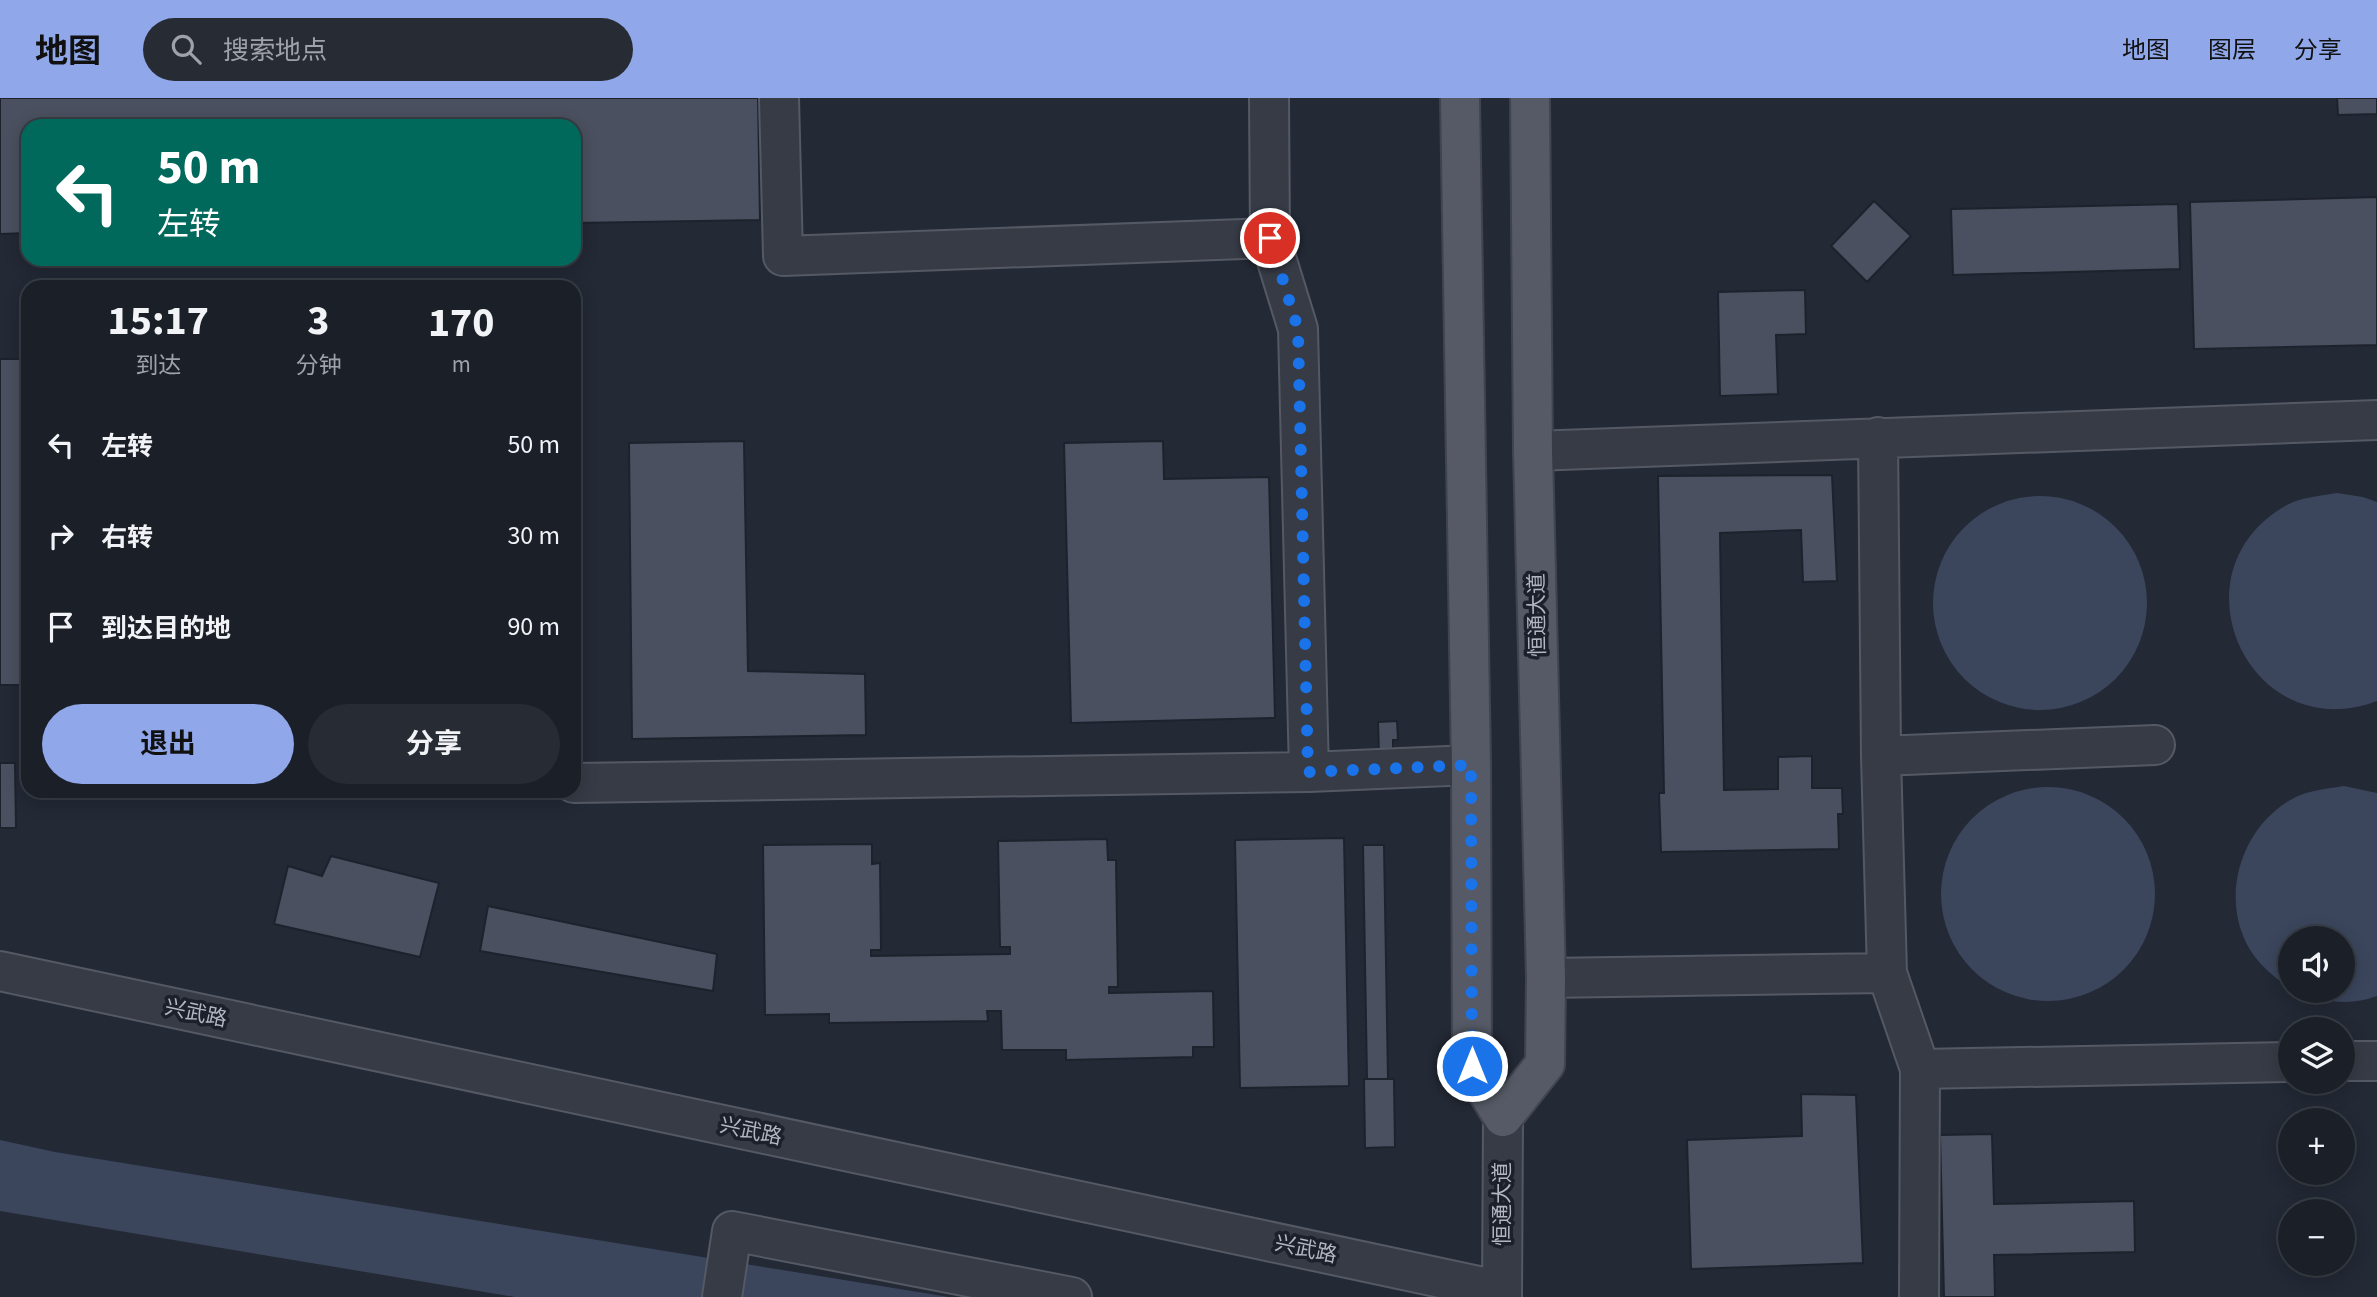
<!DOCTYPE html>
<html lang="zh">
<meta charset="utf-8">
<style>
:root{--surface:#1a1f28;--page:#272c34;--text:#f1f3f6;--muted:#9fa2a8;--line:#383d45;--accent:#90a7e9}
body{margin:0;font-family:"Source Sans 3","Noto Sans SC",sans-serif;background:var(--page);color:var(--text);height:100vh;display:flex;flex-direction:column;font-size:26px;white-space:nowrap}
*{box-sizing:border-box;margin:0}
p{font-size:23px;color:var(--muted)}
.icon{flex:none;width:38px;height:38px;fill:none;stroke:currentColor;stroke-width:2;stroke-linecap:round;stroke-linejoin:round}
.map{position:relative;flex:1;overflow:hidden}
.drawer{position:absolute;left:21px;top:182px;width:560px;height:518px;display:flex;flex-direction:column;background:var(--surface);border-radius:21px;box-shadow:0 4px 18px #0003,0 0 0 2px var(--line)}
.drawer>*{flex:none}
.hud{position:absolute;left:21px;top:21px;width:560px;height:147px;border-radius:21px;box-shadow:0 4px 18px #0003,0 0 0 2px var(--line);background:#00695c;color:#fff;overflow:hidden}
.fabs{position:absolute;left:2278px;top:828px;display:grid;gap:14px}
.fabs a{display:grid;place-items:center;width:77px;height:77px;border-radius:50%;background:var(--surface);box-shadow:0 4px 18px #0003,0 0 0 2px var(--line);font-size:35px}
.pin{position:absolute;display:grid;place-items:center;width:60px;height:60px;color:#fff;margin:-30px;border:4px solid #fff;border-radius:50%;box-shadow:0 2px 7px #0007}
.me{position:absolute;width:77px;margin:-38px;rotate:0deg;stroke-linejoin:round;filter:drop-shadow(0 0 5px #0008)}
.turn{display:flex;align-items:center;gap:24px;height:147px;padding:0 21px;font-size:32px}
.turn .icon{width:91px;height:91px;stroke-width:2.5}
.turn b{display:block;font-size:49px;line-height:60px}
.eta{display:flex;justify-content:space-evenly;align-items:center;height:119px;text-align:center}
.eta b{font-size:42px;font-weight:700;line-height:49px}
.button{display:flex;gap:14px;margin-top:auto;padding:14px 21px}
.button a{flex:1;height:80px;border-radius:42px;background:var(--accent);color:#111;font-size:28px;font-weight:700;line-height:80px;text-align:center}
.button a+a{background:var(--page);color:var(--text)}
ul{padding:0;list-style:none}
li{display:flex;align-items:center;gap:21px;height:91px;padding:0 21px}
li div{flex:1}
li b{display:block;font-size:26px}
li em{font-style:normal}
header{display:flex;align-items:center;gap:42px;box-sizing:border-box;height:98px;padding:0 35px;background:var(--accent);color:#111}
header strong{font-size:33px}
nav{display:flex;gap:38px;margin-inline-start:auto;font-size:24px}
.search{width:490px;height:63px;background:var(--page);display:flex;align-items:center;gap:18px;box-sizing:border-box;padding:0 24px;border-radius:38px;color:var(--muted);font-size:26px}
.map>svg:first-child{display:block}
</style>
<header>
<strong>地图</strong>
<div class="search"><svg class="icon" aria-label="search" viewBox="0 0 24 24"><circle cx="10" cy="10" r="6"/><path d="M15 15l6 6"/></svg>搜索地点</div>
<nav><a>地图</a><a>图层</a><a>分享</a></nav>
</header>
<div class="map">
<svg width="2377" height="1199" viewBox="0 0 2377 1199">
<rect width="100%" height="100%" fill="#232935"/>
<path fill="#3b455c" d="M 2337,395 L 2363,399 L 2377,404 L 2377,603 C 2250,651 2169,475 2285,408 C 2301,399 2320,398 2337,395 Z
M1933 505a107 107 0 1 1 214 0a107 107 0 1 1-214 0Z
M 2344,688 L 2377,695 L 2377,898 C 2348,909 2321,903 2293,893 L 2343,892 L 2343,840 L 2291,840 L 2291,891 C 2277,881 2265,872 2255,859 C 2217,808 2238,731 2292,701 C 2308,692 2327,691 2344,688 Z
M1941 796a107 107 0 1 1 214 0a107 107 0 1 1-214 0Z
M 0,1042 L 55,1054 L 949,1199 L 515,1199 L 0,1113 Z"/>
<path fill="#4a505f" stroke="#1e222d" stroke-width="2" d="M 0,0 L 758,0 L 760,122 L 574,125 L 574,28 L 28,28 L 28,135 L 0,136 Z
M 2337,0 L 2377,0 L 2377,16 L 2338,17 Z
M 2377,99 L 2377,247 L 2194,251 L 2190,104 Z
M 1874,103 L 1911,138 L 1867,184 L 1831,148 Z
M 2178,106 L 2180,171 L 1953,177 L 1951,111 Z
M 1805,192 L 1806,236 L 1776,237 L 1778,296 L 1720,298 L 1718,194 Z
M 0,261 L 28,261 L 28,571 L 24,571 L 24,587 L 0,587 Z
M 744,343 L 748,573 L 865,576 L 866,637 L 632,641 L 629,345 Z
M 1163,343 L 1164,381 L 1269,379 L 1275,620 L 1071,625 L 1064,345 Z
M 1832,377 L 1837,483 L 1803,484 L 1801,432 L 1720,435 L 1724,692 L 1778,691 L 1778,659 L 1812,658 L 1812,690 L 1842,690 L 1843,716 L 1838,716 L 1839,751 L 1661,754 L 1659,695 L 1664,695 L 1658,378 Z
M 1397,623 L 1398,642 L 1393,642 L 1393,653 L 1379,657 L 1378,624 Z
M 0,665 L 15,665 L 16,730 L 0,730 Z
M 1344,740 L 1349,988 L 1240,990 L 1235,742 Z
M 1107,741 L 1108,762 L 1116,762 L 1118,889 L 1109,889 L 1109,895 L 1213,893 L 1214,949 L 1193,949 L 1193,959 L 1066,962 L 1066,952 L 1002,952 L 1001,913 L 987,913 L 988,923 L 829,925 L 829,916 L 765,917 L 763,747 L 872,746 L 872,766 L 880,765 L 881,852 L 871,852 L 871,858 L 1010,856 L 1010,849 L 1000,849 L 998,743 Z
M 1363,747 L 1384,747 L 1388,981 L 1367,981 Z
M 331,758 L 439,785 L 420,859 L 274,826 L 288,768 L 322,778 Z
M 488,808 L 717,856 L 713,893 L 480,853 Z
M 1364,981 L 1394,981 L 1395,1049 L 1365,1050 Z
M 1801,996 L 1856,997 L 1863,1165 L 1691,1171 L 1687,1042 L 1802,1038 Z
M 1992,1036 L 1994,1106 L 2134,1103 L 2135,1154 L 1994,1157 L 1995,1199 L 1944,1199 L 1940,1037 Z"/>
<g fill="none" stroke-linecap="round" stroke-linejoin="round">
<defs>
<path id="minor" d="M 779,0 L 783,158 L 1270,140
M 1269,0 L 1270,140 L 1298,231 L 1309,674
M 1878,339 L 1881,658 L 1887,875 L 1920,971 L 1919,1199
M 1533,353 L 2377,322
M 1881,658 L 2155,647
M 574,685 L 1309,674 L 1471,667
M 0,873 L 1502,1193
M 1546,880 L 1887,875
M 2343,963 L 2377,963
M 1920,971 L 2291,964
M 722,1199 L 732,1133 L 1072,1199
M 1502,1199 L 1503,1019"/>
<path id="major" d="M 1460,0 L 1471,667 L 1472,968 L 1503,1019 L 1545,966 L 1546,880 L 1533,353 L 1530,0"/>
</defs>
<use href="#minor" stroke="#545964" stroke-width="42"/>
<use href="#major" stroke="#40444f" stroke-width="42"/>
<use href="#minor" stroke="#373b46" stroke-width="38"/>
<use href="#major" stroke="#555a66" stroke-width="38"/>
</g>
<g fill="none" stroke-linecap="round" stroke-linejoin="round">
<path stroke="#1a73e8" stroke-width="12" stroke-dasharray="0 21.6" d="M 1270,140 L 1298,231 L 1308,674 L 1471,667 L 1472,968"/>
</g>
<g text-anchor="middle" stroke-width="7" stroke-linejoin="round" paint-order="stroke">
<g font-size="21" fill="#b1b6c2" stroke="#1c202b">
<text transform="translate(1537 517) rotate(-91)" y="7">恒通大道</text>
<text transform="translate(196 915) rotate(12)" y="7">兴武路</text>
<text transform="translate(751 1033) rotate(12)" y="7">兴武路</text>
<text transform="translate(1502 1106) rotate(-90)" y="7">恒通大道</text>
<text transform="translate(1306 1151) rotate(12)" y="7">兴武路</text>
</g>
</g>
</svg>
<div class="fabs">
<a><svg class="icon" aria-label="sound" viewBox="0 0 24 24"><path d="M4 9h4l5-4v14l-5-4H4zM17 9q2 3 0 6"/></svg></a>
<a><svg class="icon" aria-label="layers" viewBox="0 0 24 24"><path d="M12 4l9 5-9 5-9-5zM3 14l9 5 9-5"/></svg></a>
<a>+</a>
<a>−</a>
</div>
<div class="pin" style="left:1270px;top:140px;background:#d93025"><svg class="icon" aria-label="arrive" viewBox="0 0 24 24"><path d="M6 21V4h12l-3 4 3 4H6"/></svg></div>
<svg class="me" style="left:1472px;top:968px" viewBox="-20 -20 40 40"><circle r="17" fill="#1a73e8" stroke="#fff" stroke-width="3"/><path d="M0-11L8 9 0 5-8 9z" fill="#fff"/></svg>
<div class="hud">
<div class="turn"><svg class="icon" aria-label="left" viewBox="0 0 24 24"><path d="M17 20v-9H6M10 6l-5 5 5 5"/></svg><div><b>50 m</b>左转</div></div>
</div>
<section class="drawer">
<div class="eta">
<div><b>15:17</b><p>到达</p></div>
<div><b>3</b><p>分钟</p></div>
<div><b>170</b><p>m</p></div>
</div>
<ul>
<li><svg class="icon" aria-label="left" viewBox="0 0 24 24"><path d="M17 20v-9H6M10 6l-5 5 5 5"/></svg><div><b>左转</b></div><em>50 m</em></li>
<li><svg class="icon" aria-label="right" viewBox="0 0 24 24"><path d="M7 20v-9h11M14 6l5 5-5 5"/></svg><div><b>右转</b></div><em>30 m</em></li>
<li><svg class="icon" aria-label="arrive" viewBox="0 0 24 24"><path d="M6 21V4h12l-3 4 3 4H6"/></svg><div><b>到达目的地</b></div><em>90 m</em></li>
</ul>
<div class="button"><a>退出</a><a>分享</a></div>
</section>
</div>
